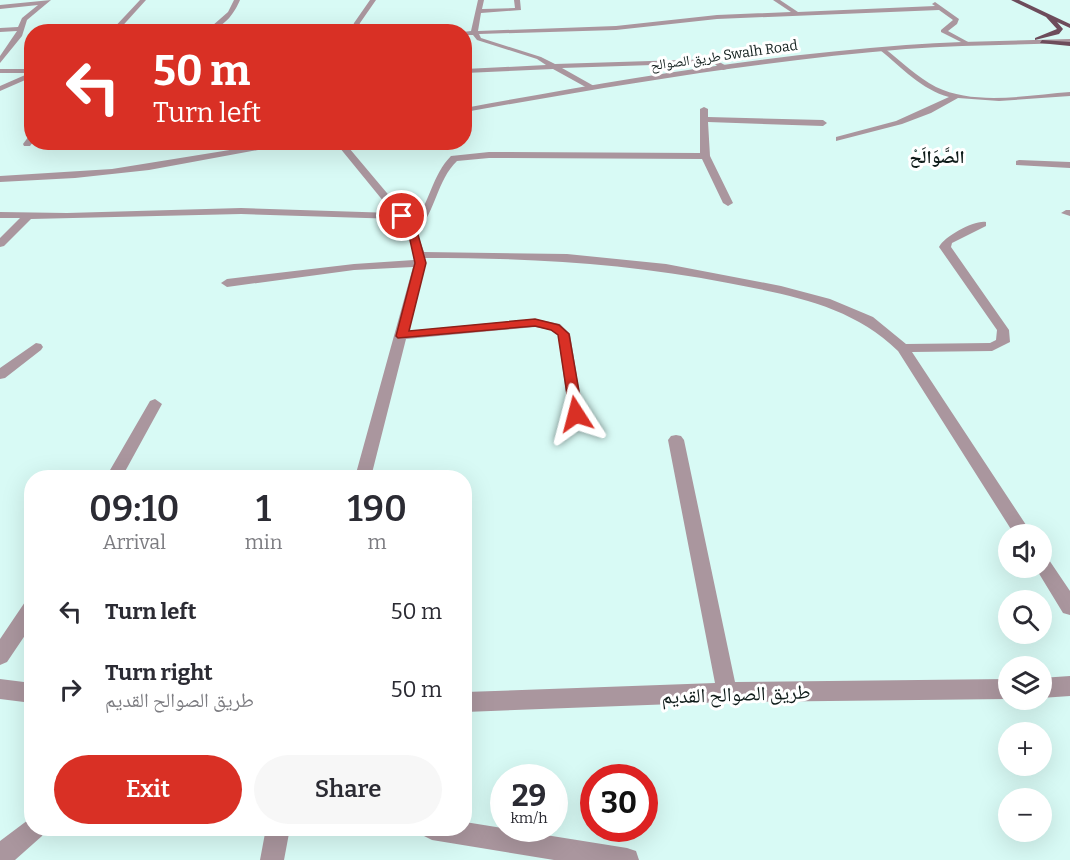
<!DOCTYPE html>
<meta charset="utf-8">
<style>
:root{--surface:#fff;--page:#f7f7f7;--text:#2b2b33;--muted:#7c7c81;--accent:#d93025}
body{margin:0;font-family:Bitter,"Noto Naskh Arabic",serif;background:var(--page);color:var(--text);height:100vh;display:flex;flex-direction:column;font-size:22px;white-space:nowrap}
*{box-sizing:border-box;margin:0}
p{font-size:20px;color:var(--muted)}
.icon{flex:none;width:33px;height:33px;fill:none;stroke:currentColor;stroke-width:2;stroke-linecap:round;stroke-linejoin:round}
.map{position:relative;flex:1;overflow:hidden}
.sheet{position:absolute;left:24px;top:470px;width:448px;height:366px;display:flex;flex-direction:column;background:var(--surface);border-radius:24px;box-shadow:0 6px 24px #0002}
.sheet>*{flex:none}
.top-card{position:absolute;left:24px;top:24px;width:448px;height:126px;border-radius:24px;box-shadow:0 6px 24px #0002;background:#d93025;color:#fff;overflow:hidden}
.buttons{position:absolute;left:998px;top:524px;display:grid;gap:12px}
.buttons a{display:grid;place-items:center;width:54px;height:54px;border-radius:50%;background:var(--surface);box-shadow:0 6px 24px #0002;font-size:30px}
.speed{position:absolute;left:490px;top:764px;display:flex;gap:12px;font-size:30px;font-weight:700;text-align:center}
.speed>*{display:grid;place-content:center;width:78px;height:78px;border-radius:50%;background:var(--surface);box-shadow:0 6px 24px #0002;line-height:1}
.speed small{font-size:15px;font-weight:400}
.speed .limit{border:9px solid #d22;background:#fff;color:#111}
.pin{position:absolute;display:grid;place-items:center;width:51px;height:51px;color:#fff;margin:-26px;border:3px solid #fff;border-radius:50%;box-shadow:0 2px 6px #0007}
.me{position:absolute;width:66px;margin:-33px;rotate:351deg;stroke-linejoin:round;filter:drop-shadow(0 0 4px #0008)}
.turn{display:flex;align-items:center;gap:21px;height:126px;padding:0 30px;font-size:27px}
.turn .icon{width:78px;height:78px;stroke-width:2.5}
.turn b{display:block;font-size:42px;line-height:51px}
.eta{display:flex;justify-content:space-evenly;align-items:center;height:102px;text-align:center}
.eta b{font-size:36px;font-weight:600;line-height:42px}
.primary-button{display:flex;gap:12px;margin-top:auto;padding:12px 30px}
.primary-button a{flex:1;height:69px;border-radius:36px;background:var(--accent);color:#fff;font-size:24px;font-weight:600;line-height:69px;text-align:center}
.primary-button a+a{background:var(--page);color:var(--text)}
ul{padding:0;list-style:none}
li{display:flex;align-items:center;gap:18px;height:78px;padding:0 30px}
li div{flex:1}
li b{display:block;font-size:22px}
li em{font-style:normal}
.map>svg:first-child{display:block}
</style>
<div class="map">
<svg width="1070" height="860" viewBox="0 0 1070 860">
<rect width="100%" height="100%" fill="#d8faf5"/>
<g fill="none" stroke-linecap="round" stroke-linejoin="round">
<path fill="#aa969e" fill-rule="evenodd" d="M 51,0 L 27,20 L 22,36 L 0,63 L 0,56 L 17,31 L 0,32 L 0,28 L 18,27 L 22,18 L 38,5 L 0,9 L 0,5 Z
M 234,0 L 240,0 C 235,12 225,27 212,28 L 212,26 L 228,12 Z
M 370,0 L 376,0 L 360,23 L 357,32 L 351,32 L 354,23 Z
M 478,0 L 484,0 L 482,9 L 515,8 L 514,0 L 520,0 L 521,10 L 481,13 L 478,31 L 616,26 L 717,15 L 791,12 L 773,0 L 780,0 L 798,12 L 935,6 L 932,4 L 935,2 L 959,19 L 957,24 L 948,31 L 970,43 L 965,44 L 941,32 L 941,30 L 953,20 L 939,10 L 717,19 L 616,30 L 479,34 L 481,38 L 541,57 L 555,64 L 714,59 L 730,68 L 723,70 L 713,63 L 562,68 L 594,86 L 595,88 L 591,90 L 553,69 L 465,73 L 465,69 L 546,65 L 537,59 L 477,40 L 473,35 L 465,35 L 463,32 L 471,31 Z
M 880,48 L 884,48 C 901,61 917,77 936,87 C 975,106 1029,95 1070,92 L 1070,96 L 999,101 L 958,98 L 931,113 L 902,124 L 836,141 L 836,137 L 896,121 L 949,97 C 922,90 901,67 880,50 Z
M 0,69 L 32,69 L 32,73 L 0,73 Z
M 704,107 L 708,109 L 708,117 L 823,120 L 827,123 L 823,126 L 708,122 L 710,156 L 733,203 L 728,206 L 723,203 L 702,159 L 489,158 L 457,161 C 437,180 436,211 417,232 L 424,252 L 567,254 L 666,264 L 781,286 L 830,299 L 873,317 L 906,344 L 990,343 L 996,340 L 997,330 L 939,247 C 945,236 974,220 986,222 L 986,226 L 952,243 L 951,247 L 1009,330 L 1010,342 L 992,351 L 912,352 L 1032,534 L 1014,534 L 898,351 C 851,305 790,295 728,283 C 624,263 531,258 425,258 L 426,263 L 408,331 L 535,319 L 560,324 L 570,334 L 583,414 L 576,419 L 569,414 L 558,335 L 551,330 L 535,327 L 406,339 L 371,477 L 355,477 L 413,267 L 354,270 L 227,287 L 221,283 L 227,279 L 354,264 L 414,260 L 411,241 L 398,219 L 241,214 L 31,219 L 4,246 L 0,247 L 0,238 L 20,218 L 0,218 L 0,212 L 67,213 L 241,208 L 393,213 L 335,142 L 344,142 L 413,224 C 430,203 432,175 451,156 L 489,152 L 700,153 L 700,109 Z
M 29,136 L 32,136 L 33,142 L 30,146 L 24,146 L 23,144 Z
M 1019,160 L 1070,162 L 1070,168 L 1016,165 L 1016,161 Z
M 1066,210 L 1070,210 L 1070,216 L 1061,213 Z
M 36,343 L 41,344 L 43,347 L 41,350 L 5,378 L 0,379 L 0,368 Z
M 155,399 L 162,404 L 122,477 L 106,477 L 150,401 Z
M 676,435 L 681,436 L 684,440 L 735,682 L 1008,679 L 1008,699 L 727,702 L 465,712 L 465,692 L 715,683 L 668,440 L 671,436 Z
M 1041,555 L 1047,557 L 1070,591 L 1070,615 L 1063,613 L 1035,567 L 1041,567 Z
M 32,600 L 32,625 L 7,662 L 0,665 L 0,639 L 25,602 Z
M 1070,676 L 1070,696 L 1041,698 L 1041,678 Z
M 0,679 L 32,683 L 32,703 L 0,699 Z
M 32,817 L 32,828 L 46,828 L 42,836 L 15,860 L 0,860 L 0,841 Z
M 465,822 L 627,848 L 636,851 L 639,860 L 554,860 L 432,840 L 424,836 L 420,828 L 465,828 Z
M 266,828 L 290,828 L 284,860 L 260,860 Z"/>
<path fill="#aa969e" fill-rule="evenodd" d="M 140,0 L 146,0 L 117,32 L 110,32 Z
M 1070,39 L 1070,43 C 1015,45 961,45 906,49 C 758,61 611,86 465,112 L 465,108 C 611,81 758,56 906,45 C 961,41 1015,41 1070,39 Z
M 32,72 L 32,77 L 0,91 L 0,86 Z
M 280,142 L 301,142 L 149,170 L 75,178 L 0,182 L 0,176 L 112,169 Z"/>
<path fill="#6d4c5b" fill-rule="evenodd" d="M 1011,0 L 1019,0 L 1070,24 L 1070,28 L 1057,22 L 1063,29 L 1059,34 L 1035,40 L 1035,38 L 1057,29 L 1046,17 Z
M 1042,40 L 1070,42 L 1070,46 L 1040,43 Z"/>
</g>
<path fill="#d93025" stroke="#8d1f18" stroke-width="1.5" d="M 402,213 L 405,214 L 417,231 L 426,263 L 409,331 L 535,319 L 559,325 L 569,334 L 583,414 L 581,418 L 576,419 L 570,414 L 558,335 L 551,330 L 535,326 L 398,338 L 396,336 L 415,263 L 408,231 L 397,216 Z"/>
<g text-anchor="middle" stroke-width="6" stroke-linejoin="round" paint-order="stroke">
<g font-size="14" fill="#0e1b19" stroke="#fff">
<text transform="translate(724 55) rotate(-8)" y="5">طريق الصوالح Swalh Road</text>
</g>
<g font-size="18" font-weight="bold" fill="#0e1b19" stroke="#fff">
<text x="937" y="163">الصَّوَالَحْ</text>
</g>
<g font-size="20" fill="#0e1b19" stroke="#fff">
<text transform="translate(736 694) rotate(-2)" y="7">طريق الصوالح القديم</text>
</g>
</g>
</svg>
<div class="buttons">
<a><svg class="icon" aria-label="sound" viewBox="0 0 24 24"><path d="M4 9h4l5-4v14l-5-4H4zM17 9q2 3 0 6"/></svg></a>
<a><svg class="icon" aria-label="search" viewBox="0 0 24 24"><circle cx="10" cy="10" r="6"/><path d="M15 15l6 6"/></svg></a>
<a><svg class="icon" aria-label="layers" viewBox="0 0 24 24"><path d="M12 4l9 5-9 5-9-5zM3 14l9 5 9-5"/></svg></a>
<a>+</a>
<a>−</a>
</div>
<div class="speed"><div>29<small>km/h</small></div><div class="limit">30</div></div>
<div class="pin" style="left:402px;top:216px;background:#d93025"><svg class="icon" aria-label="arrive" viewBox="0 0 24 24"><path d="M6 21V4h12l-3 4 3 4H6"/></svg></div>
<svg class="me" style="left:576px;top:414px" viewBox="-20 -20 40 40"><path d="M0-17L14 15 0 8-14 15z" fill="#d93025" stroke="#fff" stroke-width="4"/></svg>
<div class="top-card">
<div class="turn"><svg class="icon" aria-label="left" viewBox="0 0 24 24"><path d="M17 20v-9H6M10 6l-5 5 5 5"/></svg><div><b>50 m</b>Turn left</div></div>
</div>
<section class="sheet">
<div class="eta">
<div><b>09:10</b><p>Arrival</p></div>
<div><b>1</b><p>min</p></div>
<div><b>190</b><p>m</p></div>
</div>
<ul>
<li><svg class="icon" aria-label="left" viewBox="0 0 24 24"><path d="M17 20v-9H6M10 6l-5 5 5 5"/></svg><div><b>Turn left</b></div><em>50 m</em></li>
<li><svg class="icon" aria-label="right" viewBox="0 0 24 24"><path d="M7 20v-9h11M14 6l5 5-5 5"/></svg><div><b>Turn right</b><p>طريق الصوالح القديم</p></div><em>50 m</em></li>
</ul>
<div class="primary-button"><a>Exit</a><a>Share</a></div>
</section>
</div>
